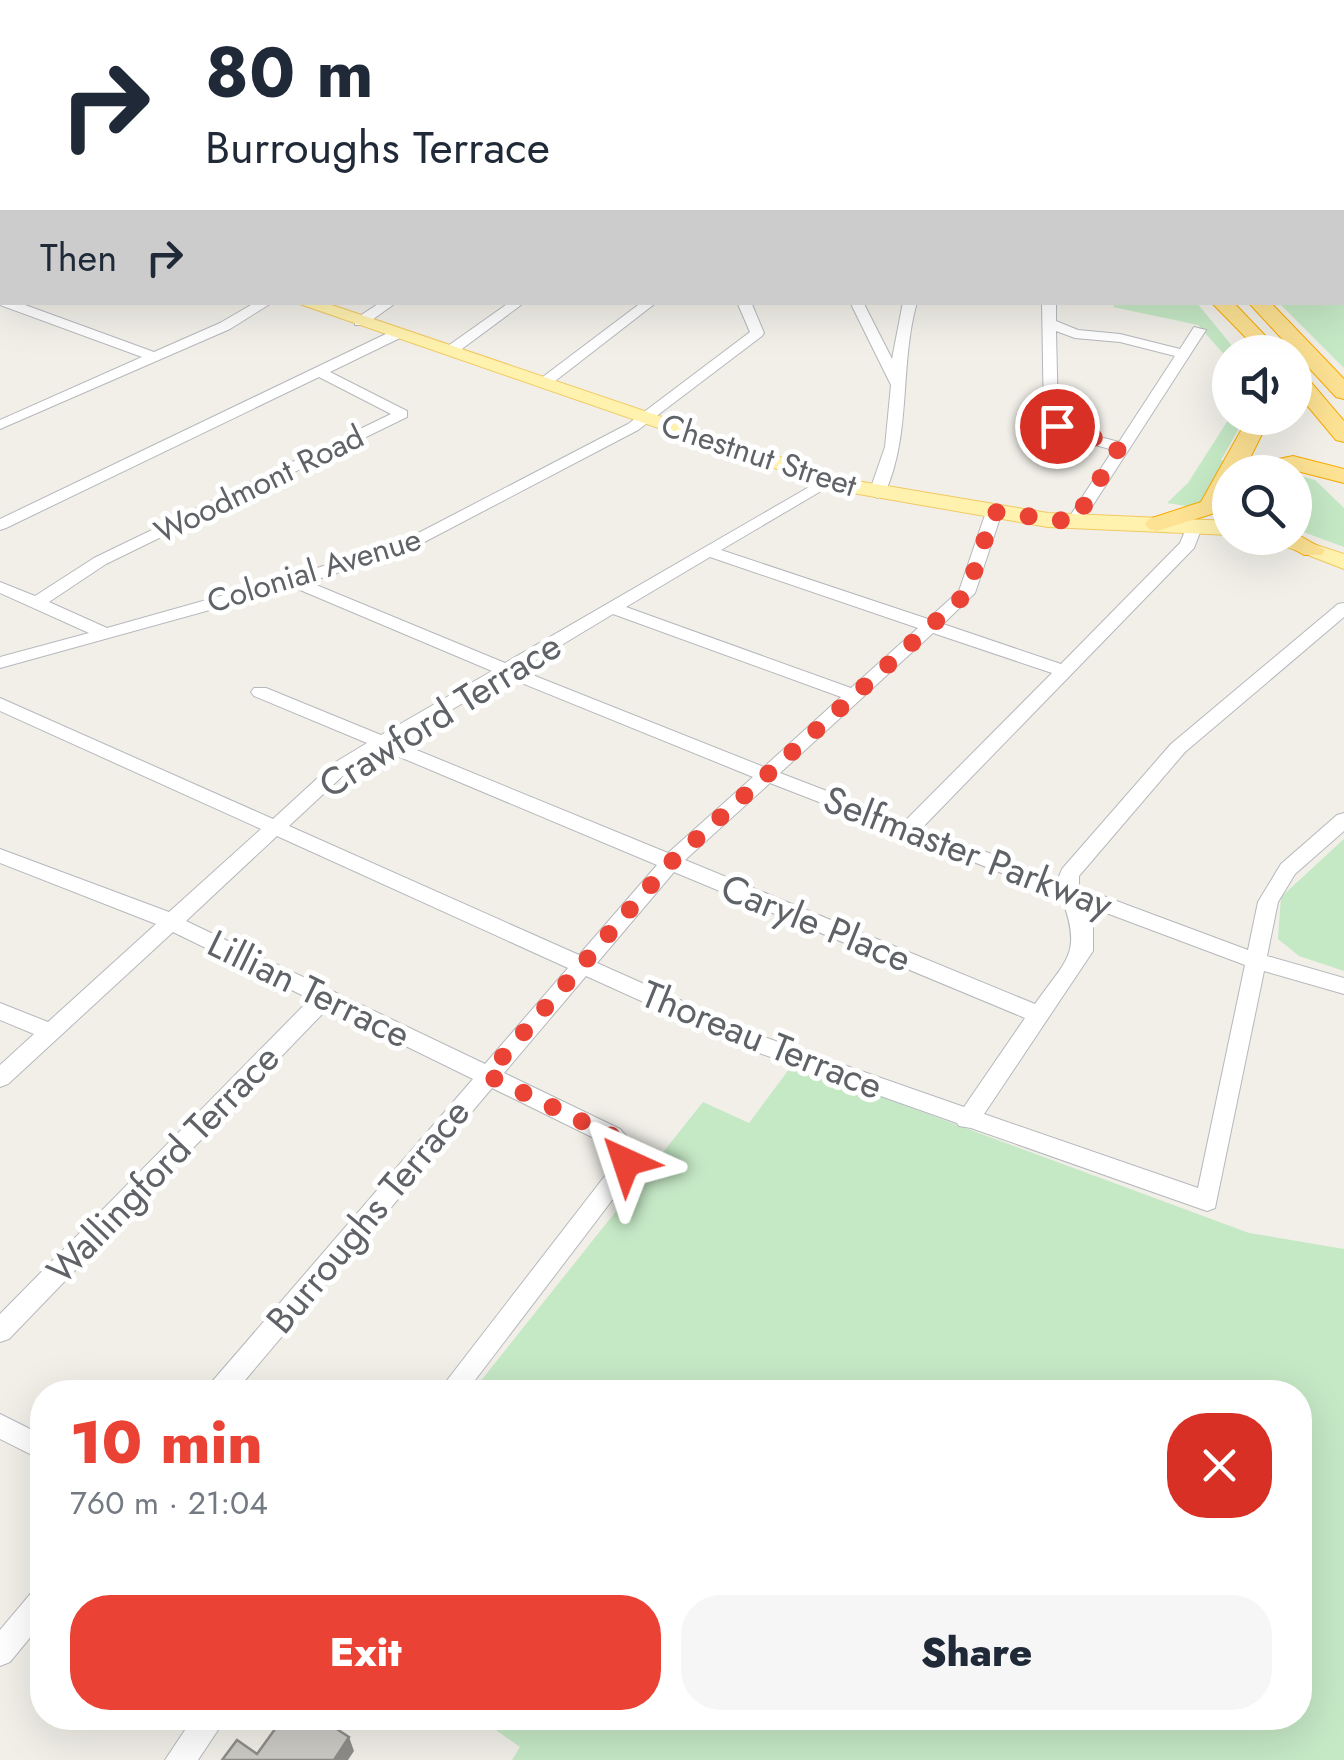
<!DOCTYPE html>
<meta charset="utf-8">
<style>
:root{--surface:#fff;--page:#f6f6f7;--text:#1f2937;--muted:#747a83;--accent:#ea4335}
body{margin:0;font-family:Jost,sans-serif;background:var(--page);color:var(--text);height:100vh;display:flex;flex-direction:column;font-size:38px;white-space:nowrap}
*{box-sizing:border-box;margin:0}
p{font-size:32px;color:var(--muted)}
.icon{flex:none;width:55px;height:55px;fill:none;stroke:currentColor;stroke-width:2;stroke-linecap:round;stroke-linejoin:round}
.map{position:relative;flex:1;overflow:hidden}
.side{position:absolute;left:30px;top:1380px;width:1282px;height:350px;display:flex;flex-direction:column;background:var(--surface);border-radius:40px;box-shadow:0 10px 40px #0002}
.side>*{flex:none}
.guide{position:absolute;left:0px;top:0px;width:1345px;height:305px;box-shadow:0 10px 40px #0002;background:#fff;color:var(--text);overflow:hidden}
.tools{position:absolute;left:1212px;top:335px;display:grid;gap:20px}
.tools a{display:grid;place-items:center;width:100px;height:100px;border-radius:50%;background:var(--surface);box-shadow:0 10px 40px #0002;font-size:50px}
.pin{position:absolute;display:grid;place-items:center;width:85px;height:85px;color:#fff;margin:-42px;border:5px solid #fff;border-radius:50%;box-shadow:0 2px 10px #0007}
.me{position:absolute;width:110px;margin:-55px;rotate:318deg;stroke-linejoin:round;filter:drop-shadow(0 0 8px #0008)}
.turn{display:flex;align-items:center;gap:35px;height:210px;padding:0 40px;font-size:45px}
.turn .icon{width:130px;height:130px;stroke-width:2.5}
.turn b{display:block;font-size:70px;line-height:85px}
.then{display:flex;align-items:center;height:95px;padding:0 40px;background:#0003;gap:20px;font-size:38px}
.round{display:grid;place-items:center;flex:none;width:105px;height:105px;border-radius:40px;background:var(--page)}
.headline{display:flex;align-items:center;justify-content:space-between;height:170px;padding:0 40px}
h1{font-size:60px;font-weight:800;line-height:75px;color:var(--accent)}
.primary-button{display:flex;gap:20px;margin-top:auto;padding:20px 40px}
.primary-button a{flex:1;height:115px;border-radius:40px;background:var(--accent);color:#fff;font-size:40px;font-weight:800;line-height:115px;text-align:center}
.primary-button a+a{background:var(--page);color:var(--text)}
.map>svg:first-child{display:block}
</style>
<div class="map">
<svg width="1344" height="1760" viewBox="0 0 1344 1760">
<rect width="100%" height="100%" fill="#f1efe8"/>
<path fill="#c5e8c5" d="M 887,0 L 1344,0 L 1344,368 L 1279,303 L 1342,302 L 1342,2 Z
M 1116,302 L 1197,303 L 1237,352 L 1230,352 L 1230,361 L 1198,325 L 1113,307 Z
M 1230,417 L 1245,418 L 1221,460 L 1289,472 L 1230,472 L 1230,513 L 1167,503 L 1188,483 Z
M 1295,474 L 1315,480 L 1344,508 L 1344,547 L 1295,529 Z
M 1344,839 L 1344,971 L 1299,956 L 1278,939 L 1281,897 Z
M 793,1064 L 1249,1233 L 1344,1249 L 1344,1760 L 512,1760 L 520,1747 L 479,1718 L 1300,1718 L 1300,1392 L 472,1392 L 703,1102 L 749,1123 Z"/>
<g fill="none" stroke-linecap="round" stroke-linejoin="round">
<defs>
<path id="minor" d="M 870,0 L 883,0 L 884,2 L 872,2 Z
M 2,158 L 2,168 L 0,169 L 0,159 Z
M 2,264 L 2,274 L 0,275 L 0,265 Z
M 2,298 L 2,302 L 17,302 L 154,352 L 220,323 L 256,302 L 273,302 L 230,329 L 0,429 L 0,420 L 142,357 L 0,305 Z
M 381,302 L 397,302 L 365,325 L 355,325 L 355,319 Z
M 510,302 L 525,302 L 455,354 L 445,354 L 445,348 Z
M 642,302 L 657,302 L 550,385 L 540,385 L 540,379 Z
M 737,302 L 751,302 L 764,333 L 762,336 L 638,430 L 413,548 L 309,582 L 505,663 L 828,476 L 833,478 L 833,484 L 721,550 L 928,619 L 959,591 L 986,512 L 994,507 L 1000,509 L 1002,512 L 975,593 L 943,624 L 1061,664 L 1180,543 L 1189,522 L 1201,522 L 1203,525 L 1194,548 L 922,828 L 1058,879 L 1062,869 L 1171,744 L 1338,604 L 1344,603 L 1344,617 L 1185,752 L 1079,876 L 1079,887 L 1248,950 L 1258,902 L 1281,864 L 1337,815 L 1344,813 L 1344,831 L 1295,874 L 1278,902 L 1267,956 L 1344,978 L 1344,994 L 1264,971 L 1215,1208 L 1207,1211 L 971,1128 L 959,1126 L 957,1123 L 745,1048 L 586,976 L 504,1073 L 620,1129 L 635,1146 L 635,1170 L 466,1392 L 438,1392 L 611,1168 L 611,1150 L 604,1143 L 492,1088 L 235,1392 L 206,1392 L 210,1384 L 473,1079 L 328,1008 L 9,1339 L 0,1342 L 0,1314 L 310,999 L 173,932 L 8,1084 L 0,1087 L 0,1065 L 34,1034 L 0,1020 L 0,1003 L 48,1022 L 156,924 L 0,863 L 0,849 L 169,912 L 261,829 L 0,711 L 0,698 L 273,819 L 334,763 L 367,743 L 254,696 L 251,692 L 254,688 L 266,688 L 381,735 L 492,671 L 293,587 L 0,668 L 0,657 L 89,633 L 0,593 L 0,582 L 35,596 L 94,558 L 391,414 L 319,377 L 6,528 L 0,530 L 0,519 L 392,331 L 402,331 L 402,337 L 330,372 L 407,411 L 407,417 L 106,564 L 49,602 L 107,628 L 288,577 L 401,542 L 628,424 L 750,332 ZM 710,557 L 918,628 L 851,688 L 626,607 ZM 613,614 L 841,697 L 764,767 L 520,670 ZM 933,633 L 1052,673 L 905,821 L 780,773 ZM 507,677 L 753,777 L 668,853 L 397,742 ZM 383,750 L 657,865 L 579,955 L 289,826 L 348,771 ZM 770,783 L 1061,896 C 1083,954 1067,958 1035,1004 L 685,860 ZM 277,836 L 568,968 L 485,1064 L 186,921 ZM 674,872 L 1025,1018 L 964,1107 L 761,1036 L 597,963 ZM 1085,905 L 1245,965 L 1198,1188 L 984,1114 L 1093,951 L 1093,927 Z
M 850,302 L 863,302 L 892,359 L 903,302 L 917,302 C 899,366 912,432 885,493 L 877,498 L 869,493 L 885,447 L 891,385 Z
M 1042,302 L 1056,302 L 1056,321 L 1078,330 L 1120,334 L 1180,349 L 1194,327 L 1206,330 L 1082,522 L 1074,527 L 1066,522 L 1113,450 L 1067,437 L 1044,420 ZM 1056,331 L 1075,338 L 1120,342 L 1175,356 L 1119,442 L 1077,431 L 1058,418 Z
M 0,1414 L 42,1435 L 42,1460 L 0,1439 Z
M 42,1588 L 42,1623 L 10,1662 L 0,1666 L 0,1630 L 32,1592 Z
M 193,1718 L 226,1718 L 198,1760 L 165,1760 Z"/>
<path id="major" d="M 2,96 L 2,106 L 0,107 L 0,97 Z
M 0,200 L 2,201 L 2,211 L 0,211 Z
M 294,302 L 323,302 L 845,479 L 1048,513 L 1230,521 L 1230,535 L 1048,527 L 841,491 Z
M 1264,538 L 1295,538 L 1344,554 L 1344,569 Z"/>
<path id="highway" d="M 790,0 L 808,0 L 810,2 L 791,2 Z
M 836,0 L 853,0 L 855,2 L 837,2 Z
M 1211,302 L 1233,302 L 1281,352 L 1260,352 Z
M 1248,302 L 1270,302 L 1344,379 L 1344,399 L 1336,397 Z
M 1295,372 L 1303,373 L 1344,421 L 1344,442 L 1336,440 L 1295,391 Z
M 1248,418 L 1270,418 L 1246,466 L 1293,456 L 1344,469 L 1344,483 L 1293,470 L 1230,472 L 1230,494 L 1218,512 L 1157,531 L 1149,529 L 1145,524 L 1149,519 L 1201,502 Z
M 1295,533 L 1325,550 L 1322,555 L 1304,555 L 1275,538 L 1295,538 Z"/>
</defs>
<use href="#minor" stroke="#b5b8bc" stroke-width="2"/>
<use href="#major" stroke="#f2c960" stroke-width="2"/>
<use href="#highway" stroke="#f9ab00" stroke-width="2"/>
<use href="#minor" fill="#fff" fill-rule="evenodd"/>
<use href="#major" fill="#fff2af" fill-rule="evenodd"/>
<use href="#highway" fill="#fde293" fill-rule="evenodd"/>
</g>
<path fill="#8f8d8a" d="M 349,1737 L 354,1751 L 348,1760 L 334,1760 Z"/>
<path fill="#cccac5" stroke="#8f8d8a" stroke-width="2.5" d="M 283,1718 L 320,1718 L 349,1737 L 334,1760 L 222,1760 L 237,1740 L 257,1754 Z"/>
<g fill="none" stroke-linecap="round" stroke-linejoin="round">
<path stroke="#ea4335" stroke-width="18" stroke-dasharray="0 32.4" d="M 626,1162 L 623,1146 L 612,1136 L 487,1075 L 670,863 L 967,593 L 994,512 L 1074,522 L 1120,446 L 1057,426"/>
</g>
<g text-anchor="middle" stroke-width="10" stroke-linejoin="round" paint-order="stroke">
<g font-size="32" fill="#5f6368" stroke="#fff">
<text transform="translate(759 455) rotate(18)" y="11">Chestnut Street</text>
<text transform="translate(259 484) rotate(-26)" y="11">Woodmont Road</text>
<text transform="translate(314 570) rotate(-17)" y="11">Colonial Avenue</text>
</g>
<g font-size="38" fill="#5f6368" stroke="#fff">
<text transform="translate(440 715) rotate(-32)" y="13">Crawford Terrace</text>
<text transform="translate(968 852) rotate(21)" y="13">Selfmaster Parkway</text>
<text transform="translate(816 923) rotate(22)" y="13">Caryle Place</text>
<text transform="translate(309 989) rotate(26)" y="13">Lillian Terrace</text>
<text transform="translate(762 1040) rotate(22)" y="13">Thoreau Terrace</text>
<text transform="translate(163 1164) rotate(-46)" y="13">Wallingford Terrace</text>
<text transform="translate(368 1216) rotate(-50)" y="13">Burroughs Terrace</text>
</g>
</g>
</svg>
<div class="tools">
<a><svg class="icon" aria-label="sound" viewBox="0 0 24 24"><path d="M4 9h4l5-4v14l-5-4H4zM17 9q2 3 0 6"/></svg></a>
<a><svg class="icon" aria-label="search" viewBox="0 0 24 24"><circle cx="10" cy="10" r="6"/><path d="M15 15l6 6"/></svg></a>
</div>
<div class="pin" style="left:1057px;top:426px;background:#d93025"><svg class="icon" aria-label="arrive" viewBox="0 0 24 24"><path d="M6 21V4h12l-3 4 3 4H6"/></svg></div>
<svg class="me" style="left:626px;top:1162px" viewBox="-20 -20 40 40"><path d="M0-17L14 15 0 8-14 15z" fill="#ea4335" stroke="#fff" stroke-width="4"/></svg>
<div class="guide">
<div class="turn"><svg class="icon" aria-label="right" viewBox="0 0 24 24"><path d="M7 20v-9h11M14 6l5 5-5 5"/></svg><div><b>80 m</b>Burroughs Terrace</div></div>
<div class="then">Then<svg class="icon" aria-label="right" viewBox="0 0 24 24"><path d="M7 20v-9h11M14 6l5 5-5 5"/></svg></div>
</div>
<section class="side">
<div class="headline"><div><h1>10 min</h1><p>760 m · 21:04</p></div><a class="round" style="background:#d93025;color:#fff"><svg class="icon" aria-label="close" viewBox="0 0 24 24"><path d="M6 6l12 12M18 6L6 18"/></svg></a></div>
<div class="primary-button"><a>Exit</a><a>Share</a></div>
</section>
</div>
